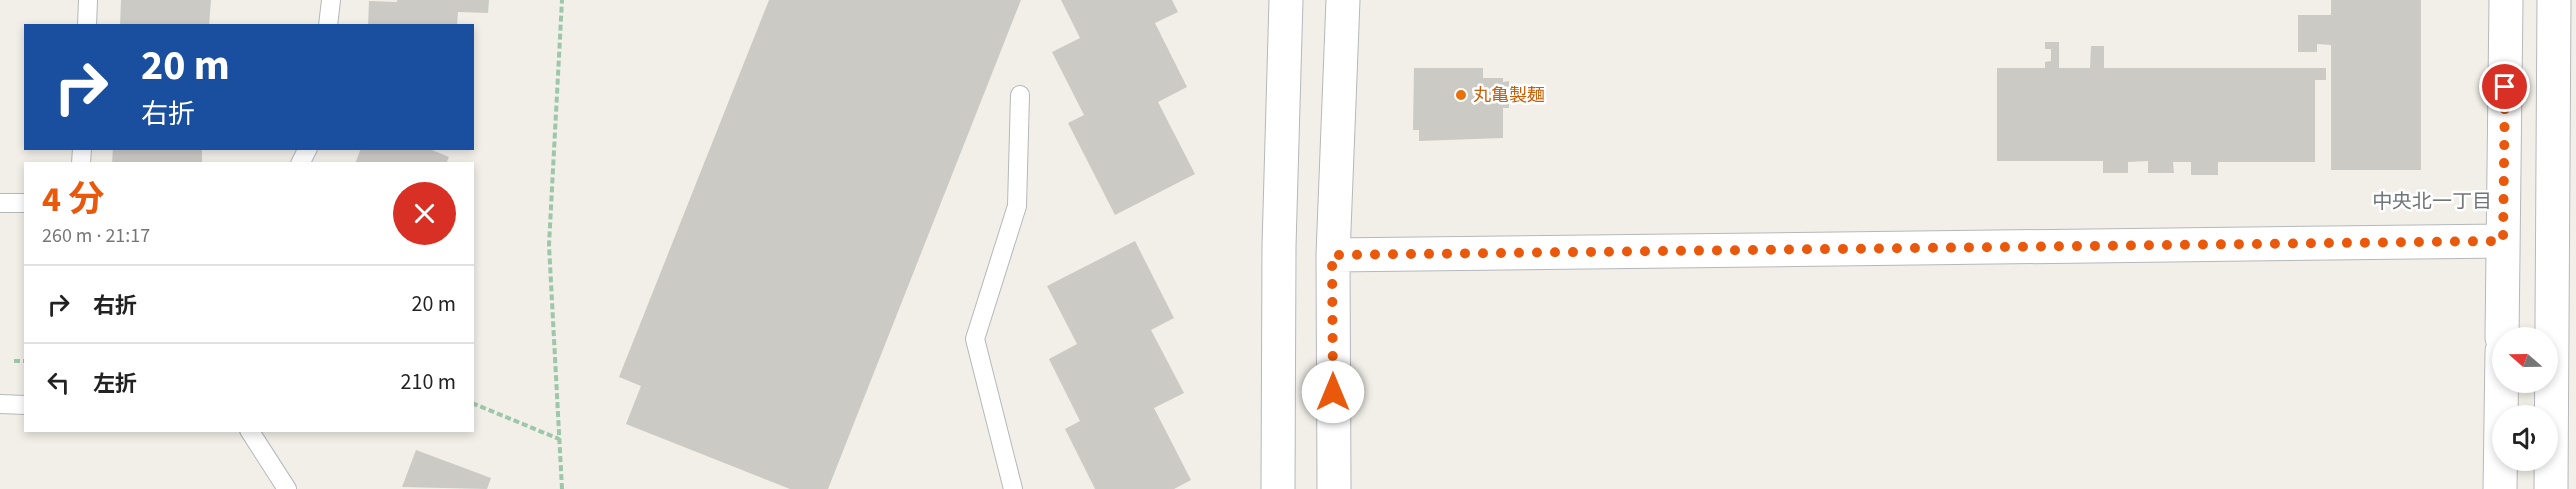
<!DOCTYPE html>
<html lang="ja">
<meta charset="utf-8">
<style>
:root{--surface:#fff;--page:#f2f2f2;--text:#222;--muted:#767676;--line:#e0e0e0;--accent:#ea580c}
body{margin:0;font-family:"Source Sans 3","Noto Sans JP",sans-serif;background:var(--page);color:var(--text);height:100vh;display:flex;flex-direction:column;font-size:22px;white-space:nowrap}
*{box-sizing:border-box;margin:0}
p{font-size:20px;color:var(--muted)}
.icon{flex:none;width:33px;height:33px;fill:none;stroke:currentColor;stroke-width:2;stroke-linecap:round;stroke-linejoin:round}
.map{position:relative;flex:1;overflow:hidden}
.details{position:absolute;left:24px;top:162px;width:450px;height:270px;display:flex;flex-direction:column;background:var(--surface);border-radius:0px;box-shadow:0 3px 9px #0003}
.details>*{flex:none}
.banner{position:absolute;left:24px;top:24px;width:450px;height:126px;border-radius:0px;box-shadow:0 3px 9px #0003;background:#1a4fa0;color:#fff;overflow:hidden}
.needle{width:39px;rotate:290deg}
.tools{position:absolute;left:2492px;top:327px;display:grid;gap:12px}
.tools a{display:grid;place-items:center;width:66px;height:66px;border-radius:50%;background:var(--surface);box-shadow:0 3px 9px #0003;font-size:30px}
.pin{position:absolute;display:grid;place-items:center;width:51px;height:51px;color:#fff;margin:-26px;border:3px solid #fff;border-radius:50%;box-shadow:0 2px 6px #0007}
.me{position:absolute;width:66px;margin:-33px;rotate:0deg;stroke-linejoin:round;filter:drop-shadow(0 0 4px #0008)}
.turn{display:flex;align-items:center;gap:21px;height:126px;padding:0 18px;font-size:27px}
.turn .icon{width:78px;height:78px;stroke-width:2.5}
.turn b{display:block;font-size:42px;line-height:51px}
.round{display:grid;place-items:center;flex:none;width:63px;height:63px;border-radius:32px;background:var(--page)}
.summary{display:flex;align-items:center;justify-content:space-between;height:102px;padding:0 18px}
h1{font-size:36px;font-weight:700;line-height:45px;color:var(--accent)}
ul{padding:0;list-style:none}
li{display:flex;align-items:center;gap:18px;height:78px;padding:0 18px;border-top:2px solid var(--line)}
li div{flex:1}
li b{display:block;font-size:22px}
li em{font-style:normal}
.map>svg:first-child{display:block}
</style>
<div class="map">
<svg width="2576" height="489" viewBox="0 0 2576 489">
<rect width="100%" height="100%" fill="#f1efe8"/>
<path fill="#cccac5" d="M 121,0 L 211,0 L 209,26 L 120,26 Z
M 397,0 L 489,0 L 488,13 L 458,12 L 457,26 L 368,26 L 369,1 L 397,2 Z
M 769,0 L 1021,0 L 828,489 L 790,489 L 626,424 L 641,386 L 619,377 Z
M 1061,0 L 1172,0 L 1178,12 L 1155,23 L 1187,87 L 1158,102 L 1195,174 L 1115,215 L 1068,123 L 1084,115 L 1052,52 L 1080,38 Z
M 2331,0 L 2421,0 L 2421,170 L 2331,170 L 2331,45 L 2317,44 L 2317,52 L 2298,52 L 2298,15 L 2331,15 Z
M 2045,42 L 2059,42 L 2059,68 L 2090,68 L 2091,46 L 2104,46 L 2104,68 L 2326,68 L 2326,80 L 2315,80 L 2315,162 L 2218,162 L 2218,175 L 2191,175 L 2191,162 L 2173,162 L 2174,173 L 2148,173 L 2148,161 L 2128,162 L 2128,173 L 2103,173 L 2103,161 L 1997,161 L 1997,68 L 2045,68 L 2045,62 L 2051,61 L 2051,49 L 2045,49 Z
M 1414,68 L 1483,68 L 1483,78 L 1503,78 L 1503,82 L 1509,81 L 1509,108 L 1503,108 L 1503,138 L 1419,141 L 1419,130 L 1413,130 Z
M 113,148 L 202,148 L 202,164 L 112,164 Z
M 361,148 L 427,148 L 449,157 L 446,164 L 355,164 Z
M 1135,241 L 1174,318 L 1151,330 L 1184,393 L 1154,408 L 1191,480 L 1174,489 L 1095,489 L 1065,429 L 1080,421 L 1049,359 L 1077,344 L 1047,286 Z
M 416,450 L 491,478 L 487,489 L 402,487 Z"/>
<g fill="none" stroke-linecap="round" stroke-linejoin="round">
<defs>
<path id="service" d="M 87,26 L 88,0
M 328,26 L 331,0
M 81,164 L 82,148
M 300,164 L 308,148
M 0,203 L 26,203
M 0,404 L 26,405
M 249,430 L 287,489
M 1013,489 L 975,339 L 1017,206 L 1020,95"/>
<path id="tertiary" d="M 1333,255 L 2503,241
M 2502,338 L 2506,0
M 1278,489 L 1279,246 L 1286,0
M 1334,489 L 1333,255 L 1343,0
M 2500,489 L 2502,351
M 2551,489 L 2554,0"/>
</defs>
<use href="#service" stroke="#b5b8bc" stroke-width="20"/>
<use href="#tertiary" stroke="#b5b8bc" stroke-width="35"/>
<path stroke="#9cc7a9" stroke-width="4" stroke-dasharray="6 3" stroke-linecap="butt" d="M 14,361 L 26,361
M 472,403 L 559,439
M 562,489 L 549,245 L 562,0"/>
<use href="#service" stroke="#fff" stroke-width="18"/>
<use href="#tertiary" stroke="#fff" stroke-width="33"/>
</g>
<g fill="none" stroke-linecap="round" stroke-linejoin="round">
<path stroke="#ea580c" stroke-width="10" stroke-dasharray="0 18" d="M 1333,392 L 1332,255 L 2503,241 L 2505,87"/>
</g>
<circle fill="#e8710a" stroke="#fff" stroke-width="2" cx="1461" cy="95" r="6"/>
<g text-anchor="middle" stroke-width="5" stroke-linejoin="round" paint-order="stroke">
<g font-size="18" fill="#c56008" stroke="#fff" text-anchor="start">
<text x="1473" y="101">丸亀製麺</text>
</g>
<g font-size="20" fill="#70757a" stroke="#fff">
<text x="2432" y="208">中央北一丁目</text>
</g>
</g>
</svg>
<div class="tools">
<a><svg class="needle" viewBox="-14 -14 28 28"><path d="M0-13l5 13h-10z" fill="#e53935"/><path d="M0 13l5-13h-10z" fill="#767676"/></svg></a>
<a><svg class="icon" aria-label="sound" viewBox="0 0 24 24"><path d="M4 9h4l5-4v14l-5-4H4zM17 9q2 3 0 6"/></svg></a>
</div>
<div class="pin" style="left:2505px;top:87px;background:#d93025"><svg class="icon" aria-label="arrive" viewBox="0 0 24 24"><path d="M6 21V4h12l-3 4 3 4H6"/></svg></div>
<svg class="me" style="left:1333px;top:392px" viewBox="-20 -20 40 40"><circle r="19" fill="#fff"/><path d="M0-13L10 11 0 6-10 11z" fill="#ea580c"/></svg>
<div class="banner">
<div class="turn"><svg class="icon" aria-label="right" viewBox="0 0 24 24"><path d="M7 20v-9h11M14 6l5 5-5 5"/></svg><div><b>20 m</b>右折</div></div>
</div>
<section class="details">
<div class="summary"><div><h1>4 分</h1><p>260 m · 21:17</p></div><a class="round" style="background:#d93025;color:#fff"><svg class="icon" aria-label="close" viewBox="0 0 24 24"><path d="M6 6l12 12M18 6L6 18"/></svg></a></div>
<ul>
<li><svg class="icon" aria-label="right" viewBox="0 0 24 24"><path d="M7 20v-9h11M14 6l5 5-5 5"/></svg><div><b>右折</b></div><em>20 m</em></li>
<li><svg class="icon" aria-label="left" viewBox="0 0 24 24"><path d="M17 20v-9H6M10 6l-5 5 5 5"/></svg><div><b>左折</b></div><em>210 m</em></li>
</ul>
</section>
</div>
